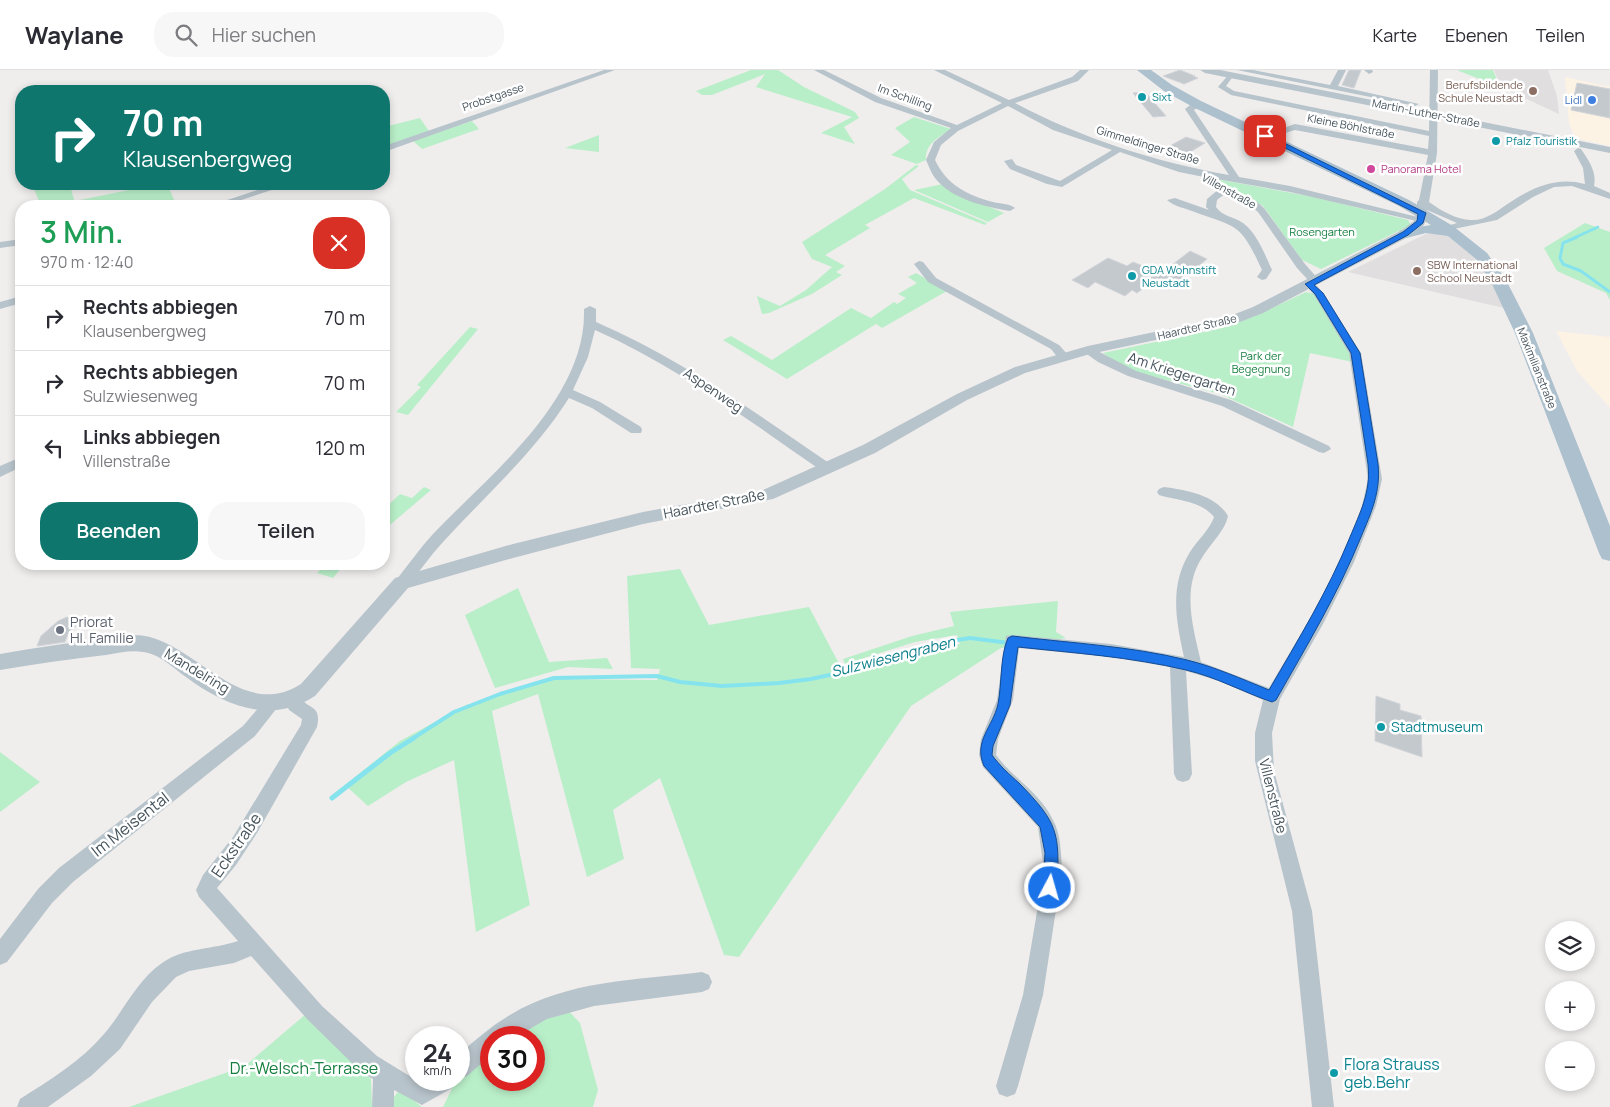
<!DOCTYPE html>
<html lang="de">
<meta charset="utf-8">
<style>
:root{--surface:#fff;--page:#f7f7f7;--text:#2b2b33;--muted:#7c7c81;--line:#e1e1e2;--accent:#0f766e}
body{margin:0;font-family:Manrope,sans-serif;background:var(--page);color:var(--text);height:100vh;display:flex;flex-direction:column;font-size:19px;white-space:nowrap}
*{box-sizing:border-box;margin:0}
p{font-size:16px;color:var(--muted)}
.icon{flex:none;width:28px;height:28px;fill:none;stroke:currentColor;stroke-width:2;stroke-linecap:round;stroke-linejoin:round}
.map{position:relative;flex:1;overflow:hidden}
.panel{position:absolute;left:15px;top:130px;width:375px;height:370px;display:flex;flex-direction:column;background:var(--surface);border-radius:20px;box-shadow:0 2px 8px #0003}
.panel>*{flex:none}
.top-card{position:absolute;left:15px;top:15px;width:375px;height:105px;border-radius:20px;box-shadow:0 2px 8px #0003;background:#0f766e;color:#fff;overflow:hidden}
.tools{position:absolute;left:1545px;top:851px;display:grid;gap:10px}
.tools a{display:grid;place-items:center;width:50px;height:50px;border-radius:50%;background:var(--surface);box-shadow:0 2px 8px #0003;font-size:25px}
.speed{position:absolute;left:405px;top:956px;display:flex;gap:10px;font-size:25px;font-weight:700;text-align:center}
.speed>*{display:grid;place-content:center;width:65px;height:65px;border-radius:50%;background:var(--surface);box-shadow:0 2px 8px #0003;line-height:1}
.speed small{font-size:12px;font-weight:400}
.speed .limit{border:8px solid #d22;background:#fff;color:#111}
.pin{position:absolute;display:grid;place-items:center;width:42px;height:42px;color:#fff;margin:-21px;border-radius:10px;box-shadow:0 2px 8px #0006}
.me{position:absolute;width:55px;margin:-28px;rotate:6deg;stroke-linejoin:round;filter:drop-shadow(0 0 4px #0008)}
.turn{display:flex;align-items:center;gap:18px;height:105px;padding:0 25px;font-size:22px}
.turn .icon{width:65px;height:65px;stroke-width:2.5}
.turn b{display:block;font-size:35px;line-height:42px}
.round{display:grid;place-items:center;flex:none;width:52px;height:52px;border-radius:20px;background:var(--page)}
.head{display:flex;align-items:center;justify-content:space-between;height:85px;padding:0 25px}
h1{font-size:30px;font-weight:600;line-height:38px;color:#1e9e55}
.primary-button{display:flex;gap:10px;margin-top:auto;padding:10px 25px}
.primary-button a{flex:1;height:58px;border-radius:20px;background:var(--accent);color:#fff;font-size:20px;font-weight:600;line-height:58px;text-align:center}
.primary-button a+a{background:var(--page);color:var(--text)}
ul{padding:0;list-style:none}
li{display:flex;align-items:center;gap:15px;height:65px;padding:0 25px;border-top:1px solid var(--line)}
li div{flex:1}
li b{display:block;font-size:19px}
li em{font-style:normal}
header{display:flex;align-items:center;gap:30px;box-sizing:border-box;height:70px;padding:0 25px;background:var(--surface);border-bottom:1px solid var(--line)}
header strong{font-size:24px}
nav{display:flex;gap:28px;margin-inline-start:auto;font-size:18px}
.search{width:350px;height:45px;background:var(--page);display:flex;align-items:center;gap:12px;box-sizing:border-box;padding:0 18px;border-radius:20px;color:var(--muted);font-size:19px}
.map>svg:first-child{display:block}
</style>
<header>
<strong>Waylane</strong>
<div class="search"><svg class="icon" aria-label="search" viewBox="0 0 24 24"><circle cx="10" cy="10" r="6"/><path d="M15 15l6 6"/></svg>Hier suchen</div>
<nav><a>Karte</a><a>Ebenen</a><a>Teilen</a></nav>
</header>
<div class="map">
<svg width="1610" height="1037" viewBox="0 0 1610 1037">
<rect width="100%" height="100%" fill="#f0eded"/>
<path fill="#fcf3e5" d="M 1565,7 L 1610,17 L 1610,76 L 1575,68 L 1569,53 Z
M 1556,261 L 1610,267 L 1610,338 L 1577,301 Z"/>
<path fill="#e1dedf" d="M 1494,0 L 1548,0 L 1557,26 L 1559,44 L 1501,17 Z
M 1428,163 L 1446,164 L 1466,177 L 1484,199 L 1504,238 L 1348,202 Z"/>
<path fill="#b9efc8" d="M 751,0 L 778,0 L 804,17 L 855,42 L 859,48 L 844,57 L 855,74 L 821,63 L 852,47 L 756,17 L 765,4 L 712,25 L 702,25 L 696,21 Z
M 1458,0 L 1493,0 L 1500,17 L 1459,1 Z
M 914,47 L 951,59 C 938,68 925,74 926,90 L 917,94 L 891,85 L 910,72 L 895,58 Z
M 420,48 L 429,61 L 384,77 L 384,57 Z
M 472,51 L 479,59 L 422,79 L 413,71 Z
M 599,65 L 599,82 L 565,78 Z
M 916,95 L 919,96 L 902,109 L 910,120 L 987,153 L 985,155 L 914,128 L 865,155 L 870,158 L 825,185 L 845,196 L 836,202 L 842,205 L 812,224 L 769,243 L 762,244 L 757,226 L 780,236 L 806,220 L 832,197 L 812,189 L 802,172 L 885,119 Z
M 1216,109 L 1314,127 L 1408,150 L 1411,155 L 1321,199 L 1302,190 L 1263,136 L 1213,110 Z
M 67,114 L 70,115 L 74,130 L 41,136 L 34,119 Z
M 158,114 L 167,114 L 176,134 L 166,136 L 81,136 L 80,130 Z
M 943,114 L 955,122 L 1004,143 L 988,152 L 914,120 Z
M 1585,153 L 1610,162 L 1610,230 L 1606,223 L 1557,201 L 1544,178 Z
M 916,203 L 947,221 L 882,258 L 876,254 L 787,309 L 723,270 L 731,266 L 772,290 L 851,238 L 871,248 L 894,232 L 897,234 L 906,228 L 898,224 L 917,213 L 908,207 Z
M 1306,222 L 1315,224 L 1346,274 L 1353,292 L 1310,283 L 1293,357 L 1220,324 L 1128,300 L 1103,283 L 1222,258 L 1255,246 Z
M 470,257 L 478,259 L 408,345 L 396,342 L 421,317 L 417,315 Z
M 424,417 L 431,420 L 384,460 L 384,439 L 400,424 L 412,428 Z
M 326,494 L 354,494 L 349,500 L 342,497 L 333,508 L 317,503 Z
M 680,499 L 709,555 L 809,537 L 844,603 L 932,576 L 960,574 L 957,565 L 915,572 L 845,594 L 843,589 L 912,566 L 954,556 L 950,542 L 1058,531 L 1056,562 L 1066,568 L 1001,578 L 911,636 L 739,887 L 724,885 L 660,708 L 613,740 L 624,789 L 587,807 L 538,624 L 492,641 L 530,835 L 476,862 L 454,690 L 406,712 L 368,736 L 345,715 L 400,671 L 468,634 L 468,638 L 500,624 L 554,609 L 657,610 L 660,599 L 631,598 L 627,506 Z
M 518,518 L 549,592 L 607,588 L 613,599 L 568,597 L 495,618 L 465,545 Z
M 0,682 L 40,712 L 0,742 Z
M 566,938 L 580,953 L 598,1020 L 593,1037 L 443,1037 L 456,1010 L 491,983 L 491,1010 L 534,1010 L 534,968 L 512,967 Z
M 307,943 L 371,1009 L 372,1037 L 129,1037 L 245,996 Z
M 400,1019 L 422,1037 L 392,1037 L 392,1030 Z"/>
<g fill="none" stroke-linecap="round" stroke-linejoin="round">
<path stroke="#85e3ee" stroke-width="2.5" d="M 1574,168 L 1598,157"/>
<path stroke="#85e3ee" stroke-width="3" d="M 1577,167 L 1563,173 L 1560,188 L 1563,194 L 1581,201 L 1610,222"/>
<path stroke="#85e3ee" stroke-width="4" d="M 412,669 L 454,642 L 500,624 L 554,608 L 657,606 L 680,612 L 722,616 L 779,613 L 811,609 L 862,598 L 932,574 L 970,568 L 1009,573"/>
<path stroke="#85e3ee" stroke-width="5" d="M 332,728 L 390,683 L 414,668"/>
</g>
<path fill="#c4c9cd" stroke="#d1d4d9" d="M 1180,0 L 1195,6 L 1193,6 L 1198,8 L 1184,14 L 1163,6 Z
M 1349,0 L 1361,0 L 1354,18 L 1342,15 Z
M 1577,13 L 1610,19 L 1610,48 L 1571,40 Z
M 1145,22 L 1166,46 L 1153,47 L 1133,23 Z
M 1186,67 L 1205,73 L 1187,84 L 1168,77 Z
M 1190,181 L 1207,189 L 1172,217 L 1164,214 L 1158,218 L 1149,214 L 1137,223 L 1132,220 L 1125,226 L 1095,212 L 1088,218 L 1072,210 L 1108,188 L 1127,196 L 1133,192 L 1143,196 L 1145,194 L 1163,202 Z
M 67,547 L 80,552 L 68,564 L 65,572 L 37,576 L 41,566 L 58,551 Z
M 1376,626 L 1400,634 L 1400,640 L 1421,646 L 1422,687 L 1375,671 Z"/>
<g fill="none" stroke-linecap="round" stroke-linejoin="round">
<path fill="#b8c4cb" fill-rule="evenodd" d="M 604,0 L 615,0 L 384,82 L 384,76 Z
M 814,0 L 824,0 L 881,28 L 957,55 L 1002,33 L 934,0 L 945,0 L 1009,30 L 1072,7 L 1080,0 L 1089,0 L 1078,11 L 1015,33 C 1081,68 1155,92 1229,105 L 1185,39 L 1194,32 L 1200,32 L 1200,36 L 1194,40 L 1239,107 L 1290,116 L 1426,149 L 1421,152 L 1290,122 L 1211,108 L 1256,131 L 1264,138 L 1305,194 L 1320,211 L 1315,214 L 1323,223 L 1361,283 L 1382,409 L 1376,436 L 1354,492 L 1323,554 L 1280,629 L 1272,663 L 1274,701 L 1312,841 L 1334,1037 L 1312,1037 L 1292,841 L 1255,691 L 1255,663 L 1263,630 L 1219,611 L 1186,601 L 1192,704 L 1189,710 L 1183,712 L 1177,710 L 1174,704 L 1170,597 L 1111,587 L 1019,578 L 1013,630 L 998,669 L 996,685 C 1013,708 1041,724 1053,750 C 1061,764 1061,784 1062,800 L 1043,925 L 1018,1016 L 1015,1024 L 1007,1027 L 999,1024 L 996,1016 L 1023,925 L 1044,800 L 1038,757 L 983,697 L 979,685 L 981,669 L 997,630 L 1006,566 L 1012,565 L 1111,574 L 1184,587 C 1176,550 1169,516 1190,482 C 1197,471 1210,459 1214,447 C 1200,430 1178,431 1159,425 L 1157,422 L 1159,419 L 1164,417 C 1186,420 1216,425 1228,446 C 1225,461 1211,473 1203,486 C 1181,518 1193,557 1201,592 L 1269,618 L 1312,545 L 1340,492 L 1362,436 L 1368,409 L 1349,283 L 1314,225 L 1304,214 L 1309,211 L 1297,198 L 1258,142 L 1250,135 L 1226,123 L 1217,130 L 1216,137 C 1223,147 1233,146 1243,153 C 1257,163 1265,185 1272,200 L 1266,209 L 1262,210 L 1257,207 L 1262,200 C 1240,152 1238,158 1192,141 C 1184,138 1173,136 1167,130 L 1175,128 L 1209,140 L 1206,137 L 1207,129 L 1219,119 L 1203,111 L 1201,109 L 1204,107 L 1179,102 L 1120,82 L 1062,117 L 1047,114 L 1010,99 L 1004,91 L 1012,89 L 1016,95 L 1060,111 L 1112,80 L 1053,60 L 1008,36 L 958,61 L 941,75 L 935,90 C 947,115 967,125 993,132 C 1000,134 1009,133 1015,138 L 1010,141 C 985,137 951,129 935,108 C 931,103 929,96 926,90 L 934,72 L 951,58 L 875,32 Z
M 1237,0 L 1253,0 L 1330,15 L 1338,0 L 1346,0 L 1338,16 L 1419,34 L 1415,36 Z
M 1364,0 L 1372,0 L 1373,2 L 1369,4 Z
M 1430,0 L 1438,0 L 1437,83 L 1429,132 C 1440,140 1457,150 1471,150 C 1484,151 1496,142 1506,135 C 1531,118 1555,106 1585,114 L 1583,98 L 1574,81 L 1578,78 L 1581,79 C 1589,91 1597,102 1594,116 L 1610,123 L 1610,129 L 1572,116 L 1554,117 L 1533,127 L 1497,150 L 1444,161 L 1444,157 L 1457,153 L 1427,140 L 1425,145 L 1417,143 L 1417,132 L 1419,130 L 1428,85 L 1295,60 L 1265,69 L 1261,66 L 1295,54 L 1428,79 L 1429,66 L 1231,25 L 1218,17 L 1230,3 L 1234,5 L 1226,16 L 1234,21 L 1429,61 Z
M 276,114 L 290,114 L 223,136 L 209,136 Z
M 21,169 L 21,175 L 0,178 L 0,172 Z
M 919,191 L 923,192 L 936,208 L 1059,275 L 1069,286 L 1067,289 L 1059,289 L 1051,279 L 928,212 L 914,194 Z
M 21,226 L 21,233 L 0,239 L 0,232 Z
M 590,236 L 596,239 L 596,252 C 682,289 754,342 832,395 L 834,398 L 832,401 L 822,401 C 748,350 678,297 595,260 L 588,287 L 573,320 L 600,332 L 641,357 L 642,360 L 641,363 L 631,363 L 592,338 L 569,328 C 534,383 487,424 443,472 C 430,486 419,502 407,517 L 397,517 L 395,513 L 397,509 C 409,494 420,478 433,464 C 489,405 587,330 584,239 Z
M 1088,276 L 1136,301 L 1231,330 L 1329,376 L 1331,379 L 1324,383 L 1319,382 L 1222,336 L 1128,306 L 1098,292 L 1084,282 L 1082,280 Z
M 21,387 L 21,397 L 0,407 L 0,396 Z
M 293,623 L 299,625 C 307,641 322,633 317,657 L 257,763 L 236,795 L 217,818 L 322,936 L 377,986 L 416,1010 L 455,1010 L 452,1018 L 422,1035 L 394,1020 L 394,1037 L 372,1037 L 373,1009 L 361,1002 L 308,950 L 251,886 L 234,893 L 189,901 L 176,907 L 152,932 L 120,979 L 91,1006 L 48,1037 L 17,1037 L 20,1029 C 50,1010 81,991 104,964 C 124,941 136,911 162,893 C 185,877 212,880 238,871 L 199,827 L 196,820 L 203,805 L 233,767 L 301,655 L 302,649 L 289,640 L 285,630 L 287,625 Z
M 272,627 L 278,629 L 280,634 L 255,666 L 73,812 L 52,833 L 7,892 L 0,895 L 0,869 L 38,819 L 59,798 L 243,656 L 266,629 Z
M 702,902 L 709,905 L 712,912 L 709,919 L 702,922 L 594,936 L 547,949 L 514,968 L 491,968 L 491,985 L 467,1006 L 459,1009 L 459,984 C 476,970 491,956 510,945 C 567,910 638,910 702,902 Z"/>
<path fill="#b8c4cb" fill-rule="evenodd" d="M 1200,0 L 1220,0 L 1610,77 L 1610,83 L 1205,3 Z
M 1422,139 L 1428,143 L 1424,155 L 1410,166 L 1263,243 L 1240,252 L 1090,284 L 1025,303 L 967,330 L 875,383 L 773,429 L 643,454 L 513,488 L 408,518 L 315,626 C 271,655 225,636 186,607 C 173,598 160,584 143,582 C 131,580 118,583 106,585 C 70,589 35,594 0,600 L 0,584 C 35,578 70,572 105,569 C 120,567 135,563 150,567 C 201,581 244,650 301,614 L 395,508 L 513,474 L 643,442 L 763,420 L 863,375 L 957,324 L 1015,297 L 1088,276 L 1230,246 L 1253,237 L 1402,160 L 1414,151 L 1418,140 Z"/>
<path fill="#acc0cd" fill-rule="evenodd" d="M 1137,0 L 1151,0 L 1172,15 L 1201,31 L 1409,130 L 1453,156 L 1487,183 L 1506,210 L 1533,263 L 1610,456 L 1610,491 L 1602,489 L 1599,483 L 1515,263 L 1490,210 L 1476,189 L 1448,166 L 1426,163 L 1406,168 L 1401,166 L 1398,163 L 1401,160 L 1431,155 L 1399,136 L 1193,37 L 1164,21 Z"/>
</g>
<path fill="#1a73e8" stroke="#114b97" d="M 1263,65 L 1268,65 L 1426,143 L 1423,153 L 1408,165 L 1314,215 L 1323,223 L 1360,283 L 1378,394 C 1381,422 1371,443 1361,467 C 1338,524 1306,577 1276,630 L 1272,632 C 1243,622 1216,607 1186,600 C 1131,587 1074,583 1018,577 L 1010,635 L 993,676 L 992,685 C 999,695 1010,705 1019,713 C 1058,753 1060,762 1057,818 L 1055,823 L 1050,825 L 1045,823 L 1043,818 L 1045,783 L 1040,757 L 984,696 C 973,671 993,657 998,634 C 1002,614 1000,585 1008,568 L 1012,566 C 1070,573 1130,576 1187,590 C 1215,597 1242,609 1269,620 C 1298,570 1328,521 1350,467 C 1360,443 1371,422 1368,394 L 1351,283 L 1315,224 L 1305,214 L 1403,162 L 1417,151 L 1418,144 L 1263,67 Z"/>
<g fill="#8d6e63" stroke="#fff" stroke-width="2">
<circle cx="1533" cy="21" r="5"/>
<circle cx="1417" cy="201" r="5"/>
</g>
<g fill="#0f9aa8" stroke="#fff" stroke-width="2">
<circle cx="1142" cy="27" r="5"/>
<circle cx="1496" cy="71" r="5"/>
<circle cx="1132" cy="206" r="5"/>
<circle cx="1381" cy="657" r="5"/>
<circle cx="1334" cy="1003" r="5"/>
</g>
<circle fill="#3f7fe0" stroke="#fff" stroke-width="2" cx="1592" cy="30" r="5"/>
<circle fill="#d1479c" stroke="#fff" stroke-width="2" cx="1371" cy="99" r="5"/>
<circle fill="#6b7280" stroke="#fff" stroke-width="2" cx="60" cy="560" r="5"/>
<g text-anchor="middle" stroke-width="5" stroke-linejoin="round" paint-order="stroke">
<g font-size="11" fill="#785e54" stroke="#fff" text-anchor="end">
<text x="1523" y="19">Berufsbildende<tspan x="1523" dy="13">Schule Neustadt</tspan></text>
<text x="1427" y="199" text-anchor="start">SBW International<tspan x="1427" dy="13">School Neustadt</tspan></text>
</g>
<g font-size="11" fill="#45535b" stroke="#fff">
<text transform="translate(493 27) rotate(-19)" y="4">Probstgasse</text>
<text transform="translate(905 27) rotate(20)" y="4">Im Schilling</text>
<text transform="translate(1426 43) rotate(11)" y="4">Martin-Luther-Straße</text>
<text transform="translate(1351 56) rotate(11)" y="4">Kleine Böhlstraße</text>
<text transform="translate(1148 75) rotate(17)" y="4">Gimmeldinger Straße</text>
<text transform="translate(1229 121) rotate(29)" y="4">Villenstraße</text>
<text transform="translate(1197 257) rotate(-13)" y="4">Haardter Straße</text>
<text transform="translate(1537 298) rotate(68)" y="4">Maximilianstraße</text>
</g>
<g font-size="11" fill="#0d838f" stroke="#fff" text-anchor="start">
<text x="1152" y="31">Sixt</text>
<text x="1506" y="75">Pfalz Touristik</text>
<text x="1142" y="204">GDA Wohnstift<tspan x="1142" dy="13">Neustadt</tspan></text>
</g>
<g font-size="11" fill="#366cbe" stroke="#fff" text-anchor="end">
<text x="1582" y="34">Lidl</text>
</g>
<g font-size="11" fill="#b23c85" stroke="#fff" text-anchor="start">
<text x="1381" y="103">Panorama Hotel</text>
</g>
<g font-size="11" fill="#147e3d" stroke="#fff">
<text x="1322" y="166">Rosengarten</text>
<text x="1261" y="290">Park der<tspan x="1261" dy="13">Begegnung</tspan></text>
</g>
<g font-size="14" fill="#45535b" stroke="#fff">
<text transform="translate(1182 304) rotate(18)" y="5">Am Kriegergarten</text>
<text transform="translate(713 320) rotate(34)" y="5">Aspenweg</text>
<text transform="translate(714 434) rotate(-11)" y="5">Haardter Straße</text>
<text transform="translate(197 601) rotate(31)" y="5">Mandelring</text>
<text transform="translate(1273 726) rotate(76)" y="5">Villenstraße</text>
</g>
<g font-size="14" fill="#5b616d" stroke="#fff" text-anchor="start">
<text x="70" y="557">Priorat<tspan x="70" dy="16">Hl. Familie</tspan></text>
</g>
<g font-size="14" fill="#0d838f" stroke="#fff" text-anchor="start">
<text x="1391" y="662">Stadtmuseum</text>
</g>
<g font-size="15" font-style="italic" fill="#0b7f8b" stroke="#fff">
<text transform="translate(893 587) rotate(-14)" y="5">Sulzwiesengraben</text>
</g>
<g font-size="16" fill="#45535b" stroke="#fff">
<text transform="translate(130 754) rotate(-38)" y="6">Im Meisental</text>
<text transform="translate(236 775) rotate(-55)" y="6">Eckstraße</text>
</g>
<g font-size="16" fill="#0d838f" stroke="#fff" text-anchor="start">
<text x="1344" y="1000">Flora Strauss<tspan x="1344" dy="18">geb.Behr</tspan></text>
</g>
<g font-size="16" fill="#147e3d" stroke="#fff">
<text x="304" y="1004">Dr.-Welsch-Terrasse</text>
</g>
</g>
</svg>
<div class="tools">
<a><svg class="icon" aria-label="layers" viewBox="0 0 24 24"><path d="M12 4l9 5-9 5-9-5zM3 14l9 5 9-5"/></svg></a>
<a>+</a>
<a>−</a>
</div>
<div class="speed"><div>24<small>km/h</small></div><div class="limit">30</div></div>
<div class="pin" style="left:1265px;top:66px;background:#d93025"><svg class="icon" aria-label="arrive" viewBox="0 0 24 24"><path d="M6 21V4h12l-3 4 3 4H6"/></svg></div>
<svg class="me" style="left:1050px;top:818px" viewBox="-20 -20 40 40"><circle r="17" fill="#1a73e8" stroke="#fff" stroke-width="3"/><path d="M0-11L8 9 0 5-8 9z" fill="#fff"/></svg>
<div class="top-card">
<div class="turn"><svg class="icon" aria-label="right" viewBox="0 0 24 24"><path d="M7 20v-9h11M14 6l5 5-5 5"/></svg><div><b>70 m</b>Klausenbergweg</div></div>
</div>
<section class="panel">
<div class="head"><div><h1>3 Min.</h1><p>970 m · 12:40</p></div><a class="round" style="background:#d93025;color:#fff"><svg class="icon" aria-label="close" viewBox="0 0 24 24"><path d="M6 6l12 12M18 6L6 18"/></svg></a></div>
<ul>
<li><svg class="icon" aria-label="right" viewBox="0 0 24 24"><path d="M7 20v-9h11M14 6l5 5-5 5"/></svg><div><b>Rechts abbiegen</b><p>Klausenbergweg</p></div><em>70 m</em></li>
<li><svg class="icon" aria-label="right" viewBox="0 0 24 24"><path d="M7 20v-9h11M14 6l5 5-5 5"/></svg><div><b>Rechts abbiegen</b><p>Sulzwiesenweg</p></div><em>70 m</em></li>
<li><svg class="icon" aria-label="left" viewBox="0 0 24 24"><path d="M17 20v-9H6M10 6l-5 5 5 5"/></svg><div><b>Links abbiegen</b><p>Villenstraße</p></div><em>120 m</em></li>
</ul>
<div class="primary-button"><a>Beenden</a><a>Teilen</a></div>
</section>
</div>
